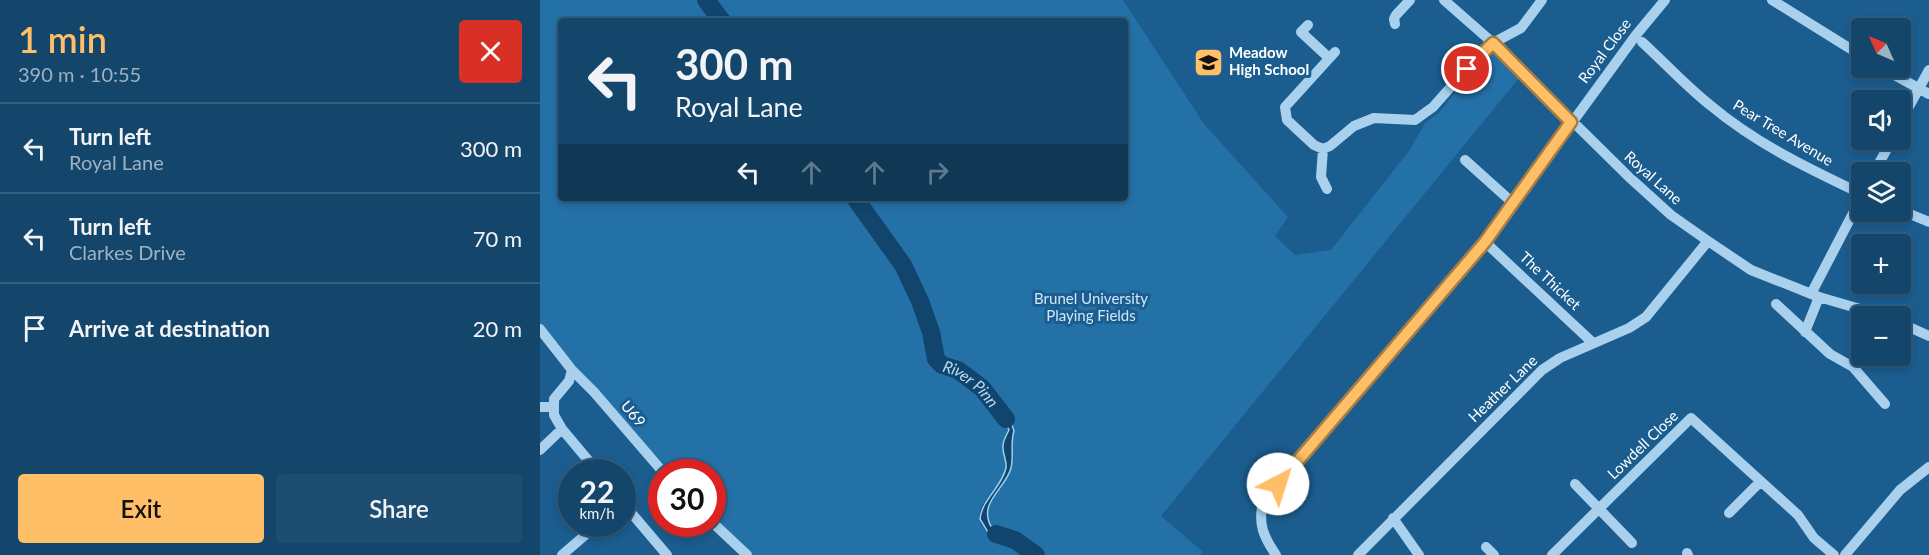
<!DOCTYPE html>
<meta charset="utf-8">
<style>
:root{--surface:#14466b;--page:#1d4d71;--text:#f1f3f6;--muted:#9db1c1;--line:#335e7e;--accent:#ffbf66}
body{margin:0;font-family:Lato,sans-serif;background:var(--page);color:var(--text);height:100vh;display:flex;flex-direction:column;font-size:22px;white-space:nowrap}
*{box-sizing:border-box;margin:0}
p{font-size:20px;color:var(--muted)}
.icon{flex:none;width:33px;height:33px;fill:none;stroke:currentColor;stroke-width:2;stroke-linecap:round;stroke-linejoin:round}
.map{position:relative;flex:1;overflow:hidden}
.details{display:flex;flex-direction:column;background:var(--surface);width:540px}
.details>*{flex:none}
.top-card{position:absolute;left:18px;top:18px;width:570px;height:183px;border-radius:6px;box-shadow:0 3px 9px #0003,0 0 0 2px var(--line);background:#14466b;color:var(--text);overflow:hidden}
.needle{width:39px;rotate:315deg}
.tools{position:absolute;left:1311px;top:18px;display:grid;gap:12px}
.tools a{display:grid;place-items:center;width:60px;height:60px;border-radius:6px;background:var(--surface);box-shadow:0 3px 9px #0003,0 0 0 2px var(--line);font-size:30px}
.speed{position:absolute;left:18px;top:459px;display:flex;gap:12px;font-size:30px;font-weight:700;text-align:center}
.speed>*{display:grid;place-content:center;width:78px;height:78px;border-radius:50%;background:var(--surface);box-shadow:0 3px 9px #0003,0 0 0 2px var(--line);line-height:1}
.speed small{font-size:15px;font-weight:400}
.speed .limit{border:9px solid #d22;background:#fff;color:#111}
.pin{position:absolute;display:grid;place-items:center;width:51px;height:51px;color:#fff;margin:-26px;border:3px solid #fff;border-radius:50%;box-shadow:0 2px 6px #0007}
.me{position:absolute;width:66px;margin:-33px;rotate:40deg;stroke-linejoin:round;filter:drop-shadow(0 0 4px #0008)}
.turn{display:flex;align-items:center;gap:21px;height:126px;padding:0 18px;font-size:27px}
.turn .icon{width:78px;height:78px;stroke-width:2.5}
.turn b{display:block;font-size:42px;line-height:51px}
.lanes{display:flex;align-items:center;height:57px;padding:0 18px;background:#0003;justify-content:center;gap:30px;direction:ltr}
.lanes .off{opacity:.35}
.round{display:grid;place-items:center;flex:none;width:63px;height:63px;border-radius:6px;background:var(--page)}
.overview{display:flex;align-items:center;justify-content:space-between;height:102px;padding:0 18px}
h1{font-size:36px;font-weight:600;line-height:45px;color:var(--accent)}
.button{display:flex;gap:12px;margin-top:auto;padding:12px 18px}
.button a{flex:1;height:69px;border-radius:6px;background:var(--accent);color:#111;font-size:24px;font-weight:600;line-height:69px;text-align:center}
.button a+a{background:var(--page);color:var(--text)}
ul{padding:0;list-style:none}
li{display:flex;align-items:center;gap:18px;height:90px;padding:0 18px;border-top:2px solid var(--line)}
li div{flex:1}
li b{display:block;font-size:22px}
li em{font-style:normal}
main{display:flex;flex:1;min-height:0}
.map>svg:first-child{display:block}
</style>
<main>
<section class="details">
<div class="overview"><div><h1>1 min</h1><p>390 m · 10:55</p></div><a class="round" style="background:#d93025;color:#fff"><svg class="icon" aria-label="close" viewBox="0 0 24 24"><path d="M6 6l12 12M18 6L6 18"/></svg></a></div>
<ul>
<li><svg class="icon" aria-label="left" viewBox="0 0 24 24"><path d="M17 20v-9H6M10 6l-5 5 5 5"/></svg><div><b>Turn left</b><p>Royal Lane</p></div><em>300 m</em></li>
<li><svg class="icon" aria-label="left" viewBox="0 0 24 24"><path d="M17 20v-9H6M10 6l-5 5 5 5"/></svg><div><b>Turn left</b><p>Clarkes Drive</p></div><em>70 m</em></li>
<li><svg class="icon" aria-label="arrive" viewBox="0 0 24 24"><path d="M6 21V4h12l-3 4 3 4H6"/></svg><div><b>Arrive at destination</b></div><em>20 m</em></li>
</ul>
<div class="button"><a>Exit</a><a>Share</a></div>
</section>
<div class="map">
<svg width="1389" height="555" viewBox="0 0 1389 555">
<rect width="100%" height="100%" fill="#1b5d8f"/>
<path fill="#2471a8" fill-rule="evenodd" d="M 0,0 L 583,0 L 664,124 L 748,217 L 735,236 L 755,255 L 791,250 L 869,151 L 885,123 L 899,113 L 932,71 L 954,53 L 979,78 L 621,516 L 663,552 L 660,555 L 213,555 L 173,515 L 172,472 L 131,472 L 42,375 L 0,325 ZM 21,21 L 585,21 L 585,198 L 21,198 ZM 458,413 C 463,416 470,420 473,425 C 475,431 473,433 472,438 C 470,449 474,462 470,472 C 461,491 437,508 454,531 L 474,535 L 479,544 C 457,539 425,528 446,499 C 453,490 464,478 466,467 C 468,450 458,452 469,430 L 464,419 Z"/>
<path fill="#12456d" stroke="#9ccef0" stroke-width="1.5" d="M 451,400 L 468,413 L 474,431 C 470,443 474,456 471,468 C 466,489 434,504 454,531 L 474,535 L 480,545 L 449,534 L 440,519 C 442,499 462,487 466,468 C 467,461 463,455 463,448 C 462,442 466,436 469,430 C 465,419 457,411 451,400 Z"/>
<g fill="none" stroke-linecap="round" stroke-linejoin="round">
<g stroke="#12456d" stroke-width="18">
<path d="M 166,0 L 182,21"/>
<path id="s1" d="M 315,198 L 363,265 L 380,301 L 391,332 L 396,359 L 402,365 L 418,370 L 442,388 L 466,419"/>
<path d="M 456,534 L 475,540 L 496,555"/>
</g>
<path stroke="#a9d1ee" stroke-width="10" d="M 904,0 L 953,43 L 1089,177 L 1131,215 L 1168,241 L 1211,270 L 1279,297 L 1344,316
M 1232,0 L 1322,56
M 855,24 L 854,19 L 856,15 L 870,0
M 768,25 L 761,32 L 789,58
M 1102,42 C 1125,63 1146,86 1170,105 C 1215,143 1269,169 1322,194
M 795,52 L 745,107 L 747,120 L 774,145 L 783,149 L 790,146 L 814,126 L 834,118 L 875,120 L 893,107 L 940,54 L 953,43 L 981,28 L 1002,0
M 1342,68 L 1389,94
M 1360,123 L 1389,70
M 783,149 L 781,177 L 787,189
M 925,160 L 974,204
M 1334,172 L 1352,140
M 1360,210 L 1389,222
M 945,242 L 1053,343
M 1271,294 L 1322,196
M 1236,304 L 1290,354 L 1313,367 L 1345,404
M 1360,323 L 1389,336
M 0,329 L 32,370 L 29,381 L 14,399 L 14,415 L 22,429 L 58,472
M 1265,332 L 1279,297
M 32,370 L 54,392 L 123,472
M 0,407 L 12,407
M 0,450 L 22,429
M 1035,484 L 1092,543
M 82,502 L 127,555
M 1189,513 L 1220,482
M 853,518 L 879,555
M 172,522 L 207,555
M 946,547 L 954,555
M 1147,553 L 1148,555
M 22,555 L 58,524
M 736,555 C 723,536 718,524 723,502 L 945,242 L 1096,35 L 1125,0
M 818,555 L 1002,370 L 1020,358 L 1089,328 L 1106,317 L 1168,241
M 1012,555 L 1151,418 L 1258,515 L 1274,538 L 1294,555
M 1305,555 L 1360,490 L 1389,467"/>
</g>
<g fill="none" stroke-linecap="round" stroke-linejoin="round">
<defs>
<path id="route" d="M 738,484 L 945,242 L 1031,122 L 953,43 L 927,69"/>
</defs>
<use href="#route" stroke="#a67c42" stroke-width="15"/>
<use href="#route" stroke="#ffbf66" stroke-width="10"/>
</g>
<defs>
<symbol id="school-square" viewBox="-11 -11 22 22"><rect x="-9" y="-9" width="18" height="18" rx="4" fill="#ffbf66" stroke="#1b5d8f"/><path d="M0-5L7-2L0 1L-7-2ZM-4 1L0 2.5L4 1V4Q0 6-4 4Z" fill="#111"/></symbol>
</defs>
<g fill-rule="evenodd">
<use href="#school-square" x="652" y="46" width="33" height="33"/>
</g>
<g text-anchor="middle" stroke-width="6" stroke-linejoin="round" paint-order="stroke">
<g font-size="15" fill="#fff" stroke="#1b5d8f">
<text transform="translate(1065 51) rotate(-53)" y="5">Royal Close</text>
<text transform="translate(1243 133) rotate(31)" y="5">Pear Tree Avenue</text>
<text transform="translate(1113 178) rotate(42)" y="5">Royal Lane</text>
<text transform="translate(1010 281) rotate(43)" y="5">The Thicket</text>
<text transform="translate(963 389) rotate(-44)" y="5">Heather Lane</text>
<text transform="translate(93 414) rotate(50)" y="5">U69</text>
<text transform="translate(1103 445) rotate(-44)" y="5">Lowdell Close</text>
</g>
<g font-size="15" font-weight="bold" fill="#fff" stroke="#1b5d8f" text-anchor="start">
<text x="689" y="58">Meadow<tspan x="689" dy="17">High School</tspan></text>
</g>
<g font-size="15" fill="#cfe8fa" stroke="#1b5d8f">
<text x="551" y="304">Brunel University<tspan x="551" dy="17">Playing Fields</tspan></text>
</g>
<g font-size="16" font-style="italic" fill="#b5dbf5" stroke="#1b5d8f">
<text dy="6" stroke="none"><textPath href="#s1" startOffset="226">River Pinn</textPath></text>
</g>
</g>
</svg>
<div class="tools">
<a><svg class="needle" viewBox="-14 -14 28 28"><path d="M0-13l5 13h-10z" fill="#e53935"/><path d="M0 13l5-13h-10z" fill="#9db1c1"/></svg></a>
<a><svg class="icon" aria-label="sound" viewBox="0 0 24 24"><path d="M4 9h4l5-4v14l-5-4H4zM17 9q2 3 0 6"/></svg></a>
<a><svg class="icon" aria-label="layers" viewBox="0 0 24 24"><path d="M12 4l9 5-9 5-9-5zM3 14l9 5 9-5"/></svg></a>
<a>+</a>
<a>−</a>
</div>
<div class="speed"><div>22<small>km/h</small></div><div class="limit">30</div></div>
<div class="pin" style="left:927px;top:69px;background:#d93025"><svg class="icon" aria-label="arrive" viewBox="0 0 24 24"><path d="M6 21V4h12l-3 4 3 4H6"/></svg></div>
<svg class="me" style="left:738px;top:484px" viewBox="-20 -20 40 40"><circle r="19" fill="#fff"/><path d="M0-13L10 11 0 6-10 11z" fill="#ffbf66"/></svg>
<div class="top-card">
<div class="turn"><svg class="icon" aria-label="left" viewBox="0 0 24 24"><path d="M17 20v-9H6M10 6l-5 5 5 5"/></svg><div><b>300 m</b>Royal Lane</div></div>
<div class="lanes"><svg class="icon" aria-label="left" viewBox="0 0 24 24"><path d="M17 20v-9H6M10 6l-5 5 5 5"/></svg><svg class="icon off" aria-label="ahead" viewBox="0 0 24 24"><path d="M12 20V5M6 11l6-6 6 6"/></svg><svg class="icon off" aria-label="ahead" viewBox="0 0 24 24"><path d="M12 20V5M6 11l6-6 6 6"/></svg><svg class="icon off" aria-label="right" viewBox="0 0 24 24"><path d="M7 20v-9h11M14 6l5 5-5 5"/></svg></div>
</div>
</div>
</main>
